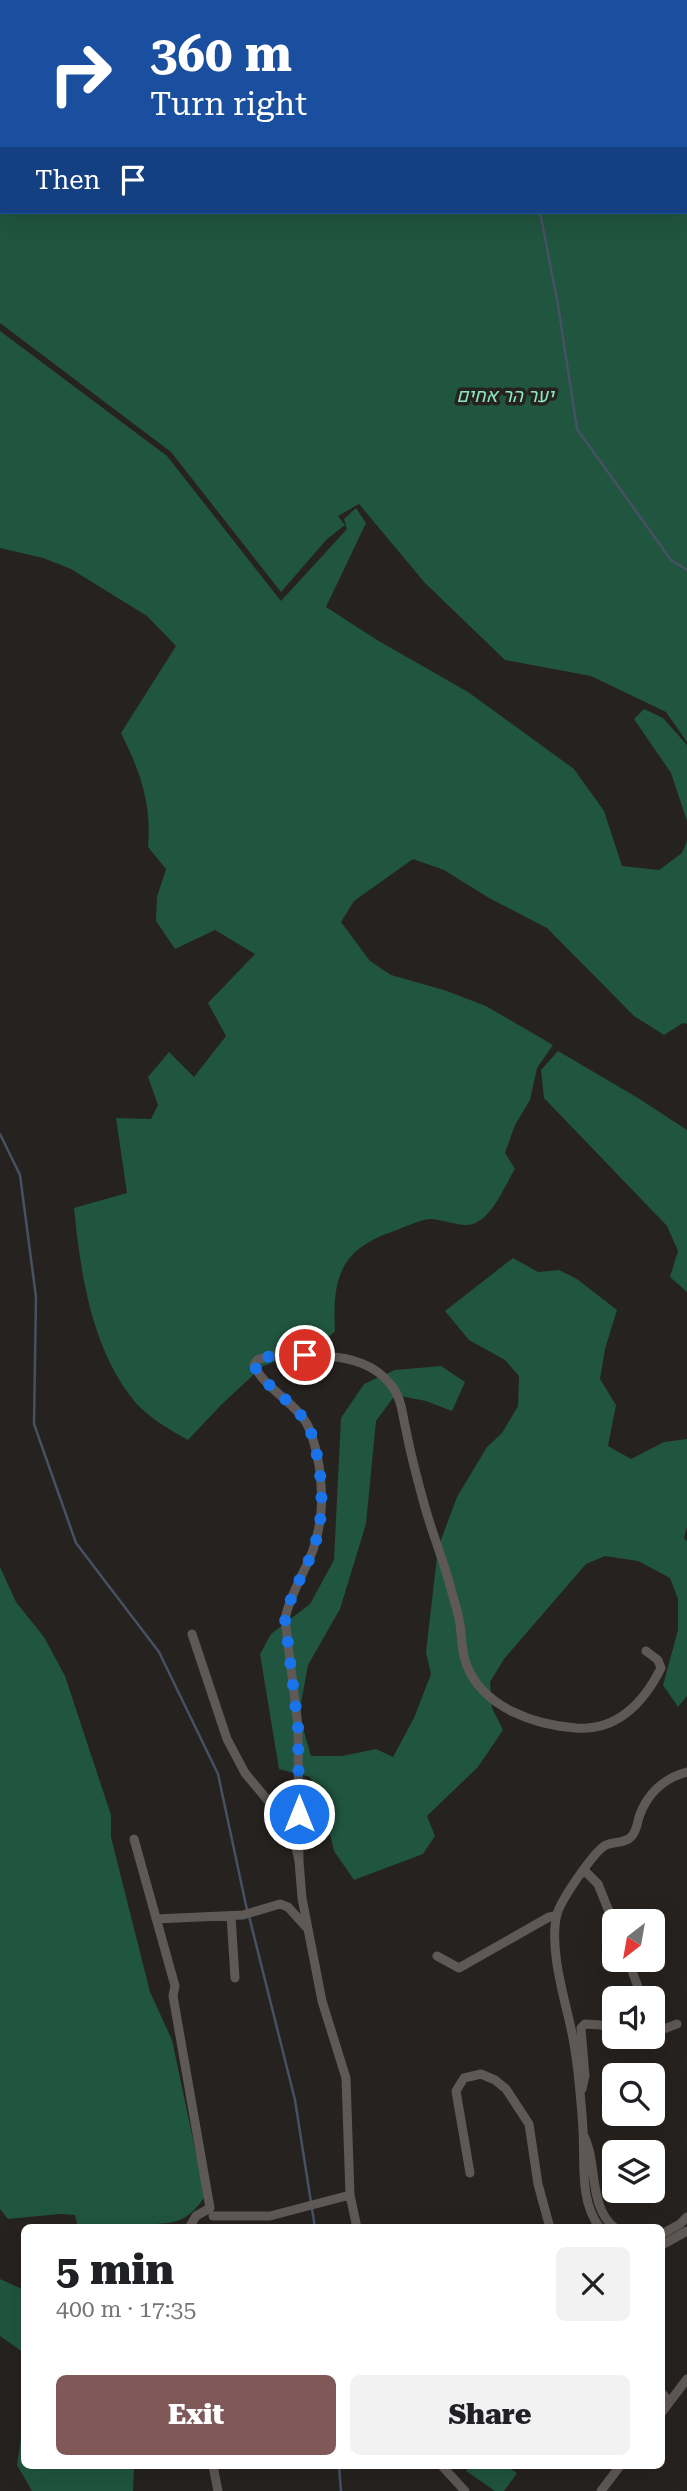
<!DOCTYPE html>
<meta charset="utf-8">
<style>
:root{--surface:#fff;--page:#f2f2f2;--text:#202124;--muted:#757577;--accent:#805858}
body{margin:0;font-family:"Roboto Serif",Heebo,serif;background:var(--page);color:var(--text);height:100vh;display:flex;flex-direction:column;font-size:26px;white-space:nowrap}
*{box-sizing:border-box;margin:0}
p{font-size:23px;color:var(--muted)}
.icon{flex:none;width:38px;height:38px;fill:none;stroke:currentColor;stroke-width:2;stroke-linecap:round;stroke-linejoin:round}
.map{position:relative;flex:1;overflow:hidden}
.drawer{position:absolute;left:21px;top:2224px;width:644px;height:245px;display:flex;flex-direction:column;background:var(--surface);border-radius:10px;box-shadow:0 7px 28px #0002}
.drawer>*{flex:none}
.hud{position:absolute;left:0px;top:0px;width:688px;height:214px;box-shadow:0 7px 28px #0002;background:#1a4fa0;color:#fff;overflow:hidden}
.needle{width:46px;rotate:211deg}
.controls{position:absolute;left:602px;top:1909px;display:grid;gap:14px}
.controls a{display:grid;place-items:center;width:63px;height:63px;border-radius:10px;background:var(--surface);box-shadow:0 7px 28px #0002;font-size:35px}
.pin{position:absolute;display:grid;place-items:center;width:60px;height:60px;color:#fff;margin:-30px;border:4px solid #fff;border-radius:50%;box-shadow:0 2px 7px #0007}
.me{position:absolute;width:77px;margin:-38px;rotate:0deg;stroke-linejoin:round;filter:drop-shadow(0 0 5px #0008)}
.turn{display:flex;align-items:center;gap:24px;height:147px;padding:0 35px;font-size:32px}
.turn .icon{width:91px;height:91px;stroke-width:2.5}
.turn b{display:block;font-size:49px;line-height:60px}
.then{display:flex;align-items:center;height:66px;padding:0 35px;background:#0003;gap:14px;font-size:26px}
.round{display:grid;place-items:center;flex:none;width:74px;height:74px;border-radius:10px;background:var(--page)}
.overview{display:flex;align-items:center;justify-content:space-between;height:119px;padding:0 35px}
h1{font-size:42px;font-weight:800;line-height:52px}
.action{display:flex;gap:14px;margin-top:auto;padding:14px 35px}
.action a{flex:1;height:80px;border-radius:10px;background:var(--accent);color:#fff;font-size:28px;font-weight:800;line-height:80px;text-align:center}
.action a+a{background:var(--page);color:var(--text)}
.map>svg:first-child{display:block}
</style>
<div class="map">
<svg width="687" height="2491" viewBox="0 0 687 2491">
<rect width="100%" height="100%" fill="#26221f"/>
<path fill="#20553f" d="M 0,0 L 502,0 L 2,2 L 2,212 L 686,212 L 686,2 L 524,0 L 687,0 L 687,742 L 666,712 L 591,676 L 505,660 L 425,583 L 359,504 L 338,516 L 345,525 L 327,539 L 281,592 L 171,452 L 0,323 Z
M 0,331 L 167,456 L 281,601 L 347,529 L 344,519 L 356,508 L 366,523 L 326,607 L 377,640 L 468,692 L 574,769 L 604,811 L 622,866 L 659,870 L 682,853 L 687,841 L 687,1024 L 683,1023 L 664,1035 L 634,1016 L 547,928 L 489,898 L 444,870 L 413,859 L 354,901 L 341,922 L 370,961 L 391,975 L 444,990 L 486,1006 L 553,1045 L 537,1068 L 530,1100 L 515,1125 L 505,1153 L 515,1169 C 505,1185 493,1217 473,1224 C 461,1228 443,1219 430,1219 C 419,1220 405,1227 394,1231 C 341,1249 332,1277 335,1331 L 301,1365 L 284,1358 L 263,1366 L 222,1404 L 188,1440 C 170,1430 148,1417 135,1402 C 91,1348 81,1275 74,1208 L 127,1193 L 116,1118 L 151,1119 L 158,1105 L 148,1077 L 169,1052 L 194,1077 L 226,1036 L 208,1003 L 255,954 L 215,930 L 175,949 L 156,921 L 157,897 L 166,869 L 148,847 C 152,804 140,771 121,733 L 176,646 L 147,616 L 71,569 L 43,558 L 0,548 Z
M 644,709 L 663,718 L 687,745 L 687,821 L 671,773 L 634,719 Z
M 558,1051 L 638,1098 L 687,1130 L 687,1292 L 670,1277 L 678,1251 L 667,1226 L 544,1098 L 541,1070 Z
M 513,1258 L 538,1272 L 559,1270 L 577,1279 L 617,1310 L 605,1349 L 600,1379 L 616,1405 L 608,1446 L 631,1459 L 664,1442 L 687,1439 L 687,1527 L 684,1538 L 687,1541 L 687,1696 L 678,1707 L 663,1685 L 678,1630 L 678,1599 L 670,1578 L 638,1561 L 605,1556 L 586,1564 L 504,1659 L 490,1682 L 492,1708 L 503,1730 L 478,1767 L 427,1816 L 435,1836 L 423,1854 L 354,1880 L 334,1851 L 325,1813 L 310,1777 L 279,1769 L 260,1654 L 271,1634 L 310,1604 L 334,1560 L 341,1418 L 364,1384 L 395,1370 L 441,1366 L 465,1382 L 452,1411 L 426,1401 L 395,1395 L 376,1421 L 366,1524 L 340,1609 L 308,1665 L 299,1714 L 311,1756 L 342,1756 L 376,1749 L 393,1757 L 414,1718 L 431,1674 L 426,1652 L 438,1548 L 457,1497 L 487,1447 L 502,1433 L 518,1406 L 519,1376 L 505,1360 L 469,1340 L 445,1311 Z
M 0,1567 L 16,1602 L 44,1637 L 65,1676 L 111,1815 L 111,1837 L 150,1992 L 172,2040 L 205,2196 C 189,2221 176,2224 149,2224 L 149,2228 L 78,2228 L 75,2215 L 60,2214 L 8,2219 L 0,2209 Z
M 0,2279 L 24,2290 L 24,2353 L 0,2336 Z
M 24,2417 L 24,2466 L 134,2466 L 133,2491 L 32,2491 L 17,2465 Z
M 470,2466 L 506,2466 L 517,2473 L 504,2491 L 495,2491 L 466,2471 Z"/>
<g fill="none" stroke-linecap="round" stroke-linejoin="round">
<path stroke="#465164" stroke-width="2.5" d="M 490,0 L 490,2
M 540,212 L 558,305 L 577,429 L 671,560 L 687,570
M 0,1134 L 20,1175 L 36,1297 L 34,1424 L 76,1543 L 159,1652 L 218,1774 L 247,1910
M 249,1916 L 295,2100 L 315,2228
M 339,2466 L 341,2491"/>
<path stroke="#5e5956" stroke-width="9" d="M 192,1634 L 227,1739 L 245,1773 L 275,1809 L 294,1838 L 299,1861 L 302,1898 L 322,2001 L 346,2078 L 350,2195 L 357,2228
M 134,1839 L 175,1986 L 173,1996 L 210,2208 L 196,2216 L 189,2228
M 299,1861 L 298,1726 L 285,1619 C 290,1594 304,1574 313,1550 C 323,1521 323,1495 319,1465 C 316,1451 314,1437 307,1424 C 294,1401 265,1389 254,1365 L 257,1360 C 274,1352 307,1355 326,1356 C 351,1358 375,1364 391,1385 C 402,1398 402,1414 406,1430 C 411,1456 418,1482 425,1507 C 433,1536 445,1564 452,1593 C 455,1603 458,1613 460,1624 C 462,1638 461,1652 467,1666 C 484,1708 535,1725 576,1728 C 618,1731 644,1702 661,1668 L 658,1660 L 646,1651
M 584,1870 L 598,1884 L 614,1924
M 231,1916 L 235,1978
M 156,1919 L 243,1915 L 280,1904 L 288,1907 L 307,1928
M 437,1956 L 459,1968 L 549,1917 L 557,1915
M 628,1960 L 642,1998
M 653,2033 L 677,2024
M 582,2089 L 585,2076 L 581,2028 L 585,2024 L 601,2025 L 614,2029
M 584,2136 C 598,2164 588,2207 615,2228
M 470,2173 L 456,2091 L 464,2078 L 481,2074 L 495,2080 L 506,2089 L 529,2124 L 538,2184 L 550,2228
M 213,2216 L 270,2216 L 350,2195
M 600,2228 C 579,2201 585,2162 583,2130 C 582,2111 580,2091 578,2072 C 576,2056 574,2040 570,2024 C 563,1993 549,1946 557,1914 C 561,1900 594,1851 606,1845 C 615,1841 624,1844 631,1837 C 637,1831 637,1824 639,1817 C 647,1794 664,1778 687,1772
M 662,2234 L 680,2224 L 687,2217
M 662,2245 L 687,2231
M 662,2393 L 669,2402
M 662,2412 L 687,2379
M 213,2466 L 218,2491
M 442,2466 L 465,2491
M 601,2491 L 620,2466"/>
</g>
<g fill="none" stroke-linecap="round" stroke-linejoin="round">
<path stroke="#1a73e8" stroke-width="12" stroke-dasharray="0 21.6" d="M 299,1814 L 298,1726 L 285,1619 C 290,1594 304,1574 313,1550 C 323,1522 323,1495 319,1465 C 316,1451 314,1437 307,1424 C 294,1401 266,1389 254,1365 L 262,1357 L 305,1355"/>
</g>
<g text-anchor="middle" stroke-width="7" stroke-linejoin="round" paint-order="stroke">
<g font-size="19" font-style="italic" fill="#89e7bb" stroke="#26221f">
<text x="505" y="402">יער הר אחים</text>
</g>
</g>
</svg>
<div class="controls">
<a><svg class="needle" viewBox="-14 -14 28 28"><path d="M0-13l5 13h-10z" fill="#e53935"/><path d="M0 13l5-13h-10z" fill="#757577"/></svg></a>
<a><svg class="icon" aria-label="sound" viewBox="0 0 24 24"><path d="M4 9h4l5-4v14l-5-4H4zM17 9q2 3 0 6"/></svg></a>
<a><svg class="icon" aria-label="search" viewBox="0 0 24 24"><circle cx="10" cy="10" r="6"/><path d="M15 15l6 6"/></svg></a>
<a><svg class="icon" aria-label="layers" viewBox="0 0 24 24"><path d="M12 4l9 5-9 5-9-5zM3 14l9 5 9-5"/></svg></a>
</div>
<div class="pin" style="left:305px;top:1355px;background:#d93025"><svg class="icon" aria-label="arrive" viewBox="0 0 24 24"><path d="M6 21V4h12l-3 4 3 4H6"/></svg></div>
<svg class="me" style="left:299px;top:1814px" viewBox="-20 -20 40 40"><circle r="17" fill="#1a73e8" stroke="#fff" stroke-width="3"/><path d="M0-11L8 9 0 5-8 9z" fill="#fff"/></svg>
<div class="hud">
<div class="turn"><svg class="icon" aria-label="right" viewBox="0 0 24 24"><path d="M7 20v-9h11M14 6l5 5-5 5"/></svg><div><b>360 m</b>Turn right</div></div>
<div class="then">Then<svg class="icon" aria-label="arrive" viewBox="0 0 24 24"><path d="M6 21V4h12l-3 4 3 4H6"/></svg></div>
</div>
<section class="drawer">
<div class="overview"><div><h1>5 min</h1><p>400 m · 17:35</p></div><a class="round"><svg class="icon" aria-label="close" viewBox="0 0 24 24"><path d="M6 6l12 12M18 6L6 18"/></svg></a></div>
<div class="action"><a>Exit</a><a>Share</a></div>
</section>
</div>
